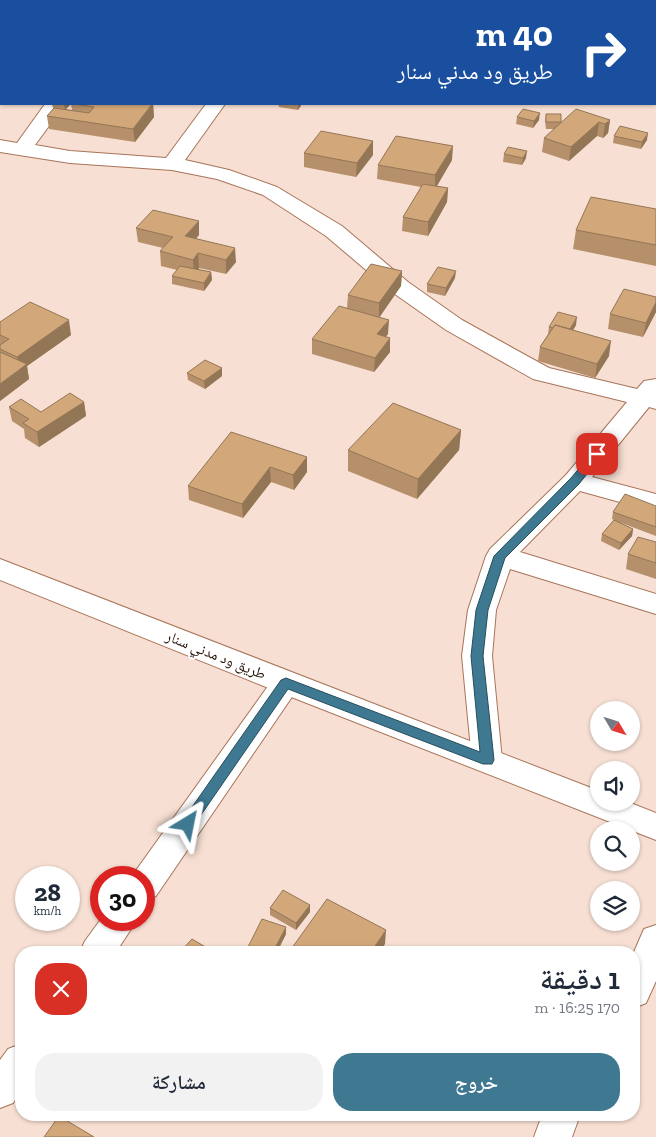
<!DOCTYPE html>
<html lang="ar">
<meta charset="utf-8">
<style>
:root{--surface:#fff;--page:#f2f2f3;--text:#1f2937;--muted:#747a83;--accent:#3e7891}
body{margin:0;font-family:"Zilla Slab","Noto Naskh Arabic",serif;background:var(--page);color:var(--text);direction:rtl;height:100vh;display:flex;flex-direction:column;font-size:19px;white-space:nowrap}
*{box-sizing:border-box;margin:0}
p{font-size:16px;color:var(--muted)}
.icon{flex:none;width:28px;height:28px;fill:none;stroke:currentColor;stroke-width:2;stroke-linecap:round;stroke-linejoin:round}
.map{position:relative;flex:1;overflow:hidden;direction:ltr}
.sheet{position:absolute;left:15px;top:946px;width:625px;height:175px;display:flex;flex-direction:column;background:var(--surface);border-radius:20px;box-shadow:0 1px 4px #0004;direction:rtl}
.sheet>*{flex:none}
.top-card{position:absolute;left:0px;top:0px;width:656px;height:105px;box-shadow:0 1px 4px #0004;direction:rtl;background:#1a4fa0;color:#fff;overflow:hidden}
.needle{width:32px;rotate:128deg}
.fabs{position:absolute;left:590px;top:701px;display:grid;gap:10px}
.fabs a{display:grid;place-items:center;width:50px;height:50px;border-radius:50%;background:var(--surface);box-shadow:0 1px 4px #0004;font-size:25px}
.speed{position:absolute;left:15px;top:866px;display:flex;gap:10px;font-size:25px;font-weight:700;text-align:center}
.speed>*{display:grid;place-content:center;width:65px;height:65px;border-radius:50%;background:var(--surface);box-shadow:0 1px 4px #0004;line-height:1}
.speed small{font-size:12px;font-weight:400}
.speed .limit{border:8px solid #d22;background:#fff;color:#111}
.pin{position:absolute;display:grid;place-items:center;width:42px;height:42px;color:#fff;margin:-21px;border-radius:10px;box-shadow:0 2px 8px #0006}
.me{position:absolute;width:55px;margin:-28px;rotate:35deg;stroke-linejoin:round;filter:drop-shadow(0 0 4px #0008)}
.turn{display:flex;align-items:center;gap:18px;height:105px;padding:0 20px;font-size:22px}
.turn .icon{width:65px;height:65px;stroke-width:2.5}
.turn b{display:block;font-size:35px;line-height:42px}
.round{display:grid;place-items:center;flex:none;width:52px;height:52px;border-radius:20px;background:var(--page)}
.overview{display:flex;align-items:center;justify-content:space-between;height:85px;padding:0 20px}
h1{font-size:30px;font-weight:600;line-height:38px}
.cta{display:flex;gap:10px;margin-top:auto;padding:10px 20px}
.cta a{flex:1;height:58px;border-radius:20px;background:var(--accent);color:#fff;font-size:20px;font-weight:600;line-height:58px;text-align:center}
.cta a+a{background:var(--page);color:var(--text)}
.map>svg:first-child{display:block}
</style>
<div class="map">
<svg width="656" height="1137" viewBox="0 0 656 1137">
<rect width="100%" height="100%" fill="#f7dfd3"/>
<g fill="none" stroke-linecap="round" stroke-linejoin="round">
<defs>
<path id="street" d="M 551,0 L 579,0 L 580,1 L 552,1 Z
M 655,6 L 656,6 L 656,16 L 655,16 Z
M 1,60 L 1,73 L 0,74 L 0,61 Z
M 45,104 L 65,104 L 35,145 L 70,151 L 166,158 L 206,104 L 225,104 L 185,160 L 229,170 L 277,187 L 342,226 L 408,282 L 462,320 L 549,368 L 637,389 L 644,381 L 656,379 L 656,409 L 649,407 L 592,477 L 656,494 L 656,512 L 580,491 L 520,552 L 656,594 L 656,614 L 510,569 L 496,610 L 492,656 L 502,760 L 498,769 L 487,772 L 476,769 L 472,760 L 462,656 L 468,610 L 486,556 L 490,549 L 566,475 L 627,402 L 533,379 L 446,330 L 392,292 L 326,236 L 263,195 L 217,179 L 172,170 L 70,163 L 0,152 L 0,140 L 17,143 Z
M 286,672 L 296,675 L 301,683 L 296,691 L 156,896 L 144,900 L 144,878 L 132,878 L 132,876 L 276,675 Z
M 101,919 L 137,920 L 116,952 L 80,952 L 85,941 Z
M 656,925 L 656,981 L 646,1003 L 634,1008 L 634,952 L 644,929 Z
M 21,1044 L 21,1091 L 13,1103 L 0,1108 L 0,1060 L 8,1049 Z
M 542,1115 L 580,1115 L 572,1137 L 534,1137 Z"/>
<path id="highway" d="M 0,559 L 599,791 L 599,802 L 628,802 L 656,813 L 656,840 L 276,691 L 0,580 Z"/>
</defs>
<use href="#street" stroke="#a87458" stroke-width="2"/>
<use href="#highway" stroke="#a87458" stroke-width="2"/>
<use href="#street" fill="#fff" fill-rule="evenodd"/>
<use href="#highway" fill="#fff" fill-rule="evenodd"/>
</g>
<path fill="#b5906a" fill-rule="evenodd" d="M 222,0 L 316,0 L 316,1 L 222,1 Z
M 52,104 L 153,104 L 154,117 L 135,142 L 49,129 L 47,116 L 54,108 L 53,108 ZM 71,104 L 72,110 L 66,109 Z
M 278,104 L 302,104 L 298,110 L 279,107 Z
M 546,114 L 561,122 L 610,120 L 608,133 L 603,138 L 597,136 L 569,161 L 542,152 L 544,138 L 554,129 L 546,129 L 545,121 Z
M 517,117 L 539,120 L 533,128 L 516,124 Z
M 614,136 L 647,140 L 641,149 L 613,143 Z
M 373,141 L 373,155 L 356,177 L 304,167 L 304,153 Z
M 504,154 L 526,158 L 522,165 L 503,162 Z
M 452,160 L 437,186 L 448,188 L 447,202 L 428,236 L 402,231 L 403,217 L 421,187 L 377,179 L 378,165 Z
M 656,209 L 656,266 L 573,249 L 576,230 Z
M 136,228 L 199,235 L 196,238 L 236,262 L 226,274 L 199,268 L 198,269 L 211,272 L 212,280 L 204,291 L 172,284 L 172,276 L 177,270 L 161,266 L 160,251 L 163,248 L 138,242 Z
M 402,271 L 401,286 L 379,317 L 388,334 L 386,336 L 390,352 L 374,372 L 312,354 L 312,339 L 347,308 L 348,295 Z
M 455,278 L 445,296 L 427,292 L 427,284 Z
M 656,312 L 643,337 L 608,329 L 610,314 Z
M 0,322 L 71,335 L 27,366 L 29,379 L 0,401 Z
M 576,325 L 573,330 L 609,356 L 595,378 L 538,361 L 540,347 L 548,334 L 549,327 Z
M 222,368 L 222,376 L 205,389 L 188,380 L 187,373 Z
M 84,402 L 86,416 L 39,447 L 25,438 L 24,429 L 12,421 L 9,407 L 41,412 Z
M 461,430 L 459,450 L 417,499 L 348,471 L 348,450 Z
M 307,457 L 307,472 L 294,490 L 271,482 L 243,518 L 189,500 L 188,486 Z
M 656,506 L 656,536 L 619,522 L 633,529 L 632,536 L 619,550 L 601,541 L 602,534 L 614,520 L 612,519 L 613,512 Z
M 656,542 L 656,579 L 626,569 L 628,554 Z
M 310,905 L 310,912 L 296,930 L 270,915 L 270,908 Z
M 286,934 L 277,952 L 248,952 L 247,949 Z"/>
<path fill="#937656" d="M 309,0 L 316,0 L 316,1 L 308,1 Z
M 64,104 L 71,104 L 65,110 Z
M 153,104 L 154,117 L 135,142 L 133,129 Z
M 298,104 L 302,104 L 298,110 Z
M 540,113 L 539,120 L 533,128 L 534,121 Z
M 610,120 L 608,133 L 603,138 L 605,124 Z
M 599,122 L 597,136 L 569,161 L 571,147 Z
M 648,133 L 647,140 L 641,149 L 642,142 Z
M 373,141 L 373,155 L 356,177 L 357,163 Z
M 453,146 L 452,160 L 435,189 L 435,175 Z
M 527,151 L 526,158 L 522,165 L 523,158 Z
M 448,188 L 447,202 L 428,236 L 428,222 Z
M 199,221 L 199,235 L 186,250 L 185,236 Z
M 235,248 L 236,262 L 226,274 L 226,260 Z
M 198,253 L 199,268 L 194,274 L 193,260 Z
M 402,271 L 401,286 L 379,318 L 379,303 Z
M 456,271 L 455,278 L 445,296 L 446,288 Z
M 211,272 L 212,280 L 204,291 L 204,283 Z
M 656,302 L 656,312 L 643,337 L 646,323 Z
M 577,317 L 576,325 L 568,339 L 569,332 Z
M 69,320 L 71,335 L 27,366 L 29,379 L 0,401 L 0,384 L 20,370 L 17,357 Z
M 389,320 L 388,334 L 377,348 L 377,334 Z
M 390,338 L 390,352 L 374,372 L 375,358 Z
M 611,341 L 609,356 L 595,378 L 597,364 Z
M 222,368 L 222,376 L 205,389 L 204,381 Z
M 84,402 L 86,416 L 39,447 L 37,432 Z
M 461,430 L 459,450 L 417,499 L 418,479 Z
M 307,457 L 307,472 L 294,490 L 293,475 Z
M 270,467 L 271,482 L 243,518 L 242,504 Z
M 633,529 L 632,536 L 619,550 L 621,543 Z
M 310,905 L 310,912 L 296,930 L 296,923 Z
M 286,927 L 286,934 L 277,952 L 273,952 Z
M 386,930 L 385,944 L 380,952 L 371,952 Z"/>
<path fill="#d2a87b" stroke="#937656" d="M 231,0 L 309,0 L 308,1 L 237,1 Z
M 75,104 L 152,104 L 133,129 L 47,116 L 54,108 L 89,113 L 94,107 Z
M 523,109 L 540,113 L 534,121 L 517,117 Z
M 576,109 L 610,120 L 605,124 L 599,122 L 571,147 L 544,138 Z
M 546,114 L 561,114 L 561,122 L 546,122 Z
M 620,126 L 648,133 L 642,142 L 614,136 Z
M 321,131 L 373,141 L 357,163 L 304,153 Z
M 396,136 L 453,146 L 435,175 L 378,165 Z
M 508,147 L 527,151 L 523,158 L 504,154 Z
M 423,184 L 448,188 L 428,222 L 403,217 Z
M 591,197 L 656,209 L 656,245 L 576,230 Z
M 153,210 L 199,221 L 185,236 L 235,248 L 226,260 L 198,253 L 193,260 L 160,251 L 173,237 L 136,228 Z
M 371,264 L 402,271 L 379,303 L 348,295 Z
M 180,266 L 211,272 L 204,283 L 172,276 Z
M 438,267 L 456,271 L 446,288 L 427,284 Z
M 624,289 L 656,297 L 656,302 L 646,323 L 610,314 Z
M 30,302 L 69,320 L 17,357 L 0,349 L 0,345 L 9,339 L 0,335 L 0,322 Z
M 339,306 L 389,320 L 377,334 L 390,338 L 375,358 L 312,339 Z
M 558,312 L 577,317 L 570,329 L 555,325 L 553,328 L 549,327 Z
M 555,325 L 611,341 L 597,364 L 540,347 Z
M 0,352 L 27,364 L 0,384 Z
M 205,360 L 222,368 L 204,381 L 187,373 Z
M 70,393 L 84,402 L 37,432 L 23,423 L 29,419 L 9,407 L 21,399 L 41,412 Z
M 393,403 L 461,430 L 418,479 L 348,450 Z
M 231,432 L 307,457 L 293,475 L 270,467 L 242,504 L 188,486 Z
M 625,494 L 656,506 L 656,527 L 613,512 Z
M 614,520 L 633,529 L 621,543 L 602,534 Z
M 638,537 L 656,542 L 656,563 L 628,554 Z
M 283,890 L 310,905 L 296,923 L 270,908 Z
M 327,899 L 386,930 L 371,952 L 289,952 Z
M 262,919 L 286,927 L 273,952 L 258,952 L 247,949 Z
M 192,939 L 214,952 L 180,952 Z
M 59,1116 L 94,1137 L 44,1137 Z"/>
<path fill="#3e7891" stroke="#284e5e" d="M 597,450 L 603,454 L 579,484 L 505,558 L 488,610 L 483,656 L 494,760 L 492,764 L 483,764 L 288,689 L 192,828 L 188,829 L 183,828 L 181,824 L 183,820 L 281,680 L 286,678 L 480,752 L 471,656 L 476,610 L 494,556 L 571,478 L 594,451 Z"/>
<g text-anchor="middle" stroke-width="4" stroke-linejoin="round" paint-order="stroke">
<g font-size="15" fill="#261207" stroke="#fff">
<text transform="translate(216 655) rotate(22)" y="5">طريق ود مدني سنار</text>
</g>
</g>
</svg>
<div class="fabs">
<a><svg class="needle" viewBox="-14 -14 28 28"><path d="M0-13l5 13h-10z" fill="#e53935"/><path d="M0 13l5-13h-10z" fill="#747a83"/></svg></a>
<a><svg class="icon" aria-label="sound" viewBox="0 0 24 24"><path d="M4 9h4l5-4v14l-5-4H4zM17 9q2 3 0 6"/></svg></a>
<a><svg class="icon" aria-label="search" viewBox="0 0 24 24"><circle cx="10" cy="10" r="6"/><path d="M15 15l6 6"/></svg></a>
<a><svg class="icon" aria-label="layers" viewBox="0 0 24 24"><path d="M12 4l9 5-9 5-9-5zM3 14l9 5 9-5"/></svg></a>
</div>
<div class="speed"><div>28<small>km/h</small></div><div class="limit">30</div></div>
<div class="pin" style="left:597px;top:454px;background:#d93025"><svg class="icon" aria-label="arrive" viewBox="0 0 24 24"><path d="M6 21V4h12l-3 4 3 4H6"/></svg></div>
<svg class="me" style="left:188px;top:824px" viewBox="-20 -20 40 40"><path d="M0-17L14 15 0 8-14 15z" fill="#3e7891" stroke="#fff" stroke-width="4"/></svg>
<div class="top-card">
<div class="turn"><svg class="icon" aria-label="right" viewBox="0 0 24 24"><path d="M7 20v-9h11M14 6l5 5-5 5"/></svg><div><b>40 m</b>طريق ود مدني سنار</div></div>
</div>
<section class="sheet">
<div class="overview"><div><h1>1 دقيقة</h1><p>170 m · 16:25</p></div><a class="round" style="background:#d93025;color:#fff"><svg class="icon" aria-label="close" viewBox="0 0 24 24"><path d="M6 6l12 12M18 6L6 18"/></svg></a></div>
<div class="cta"><a>خروج</a><a>مشاركة</a></div>
</section>
</div>
